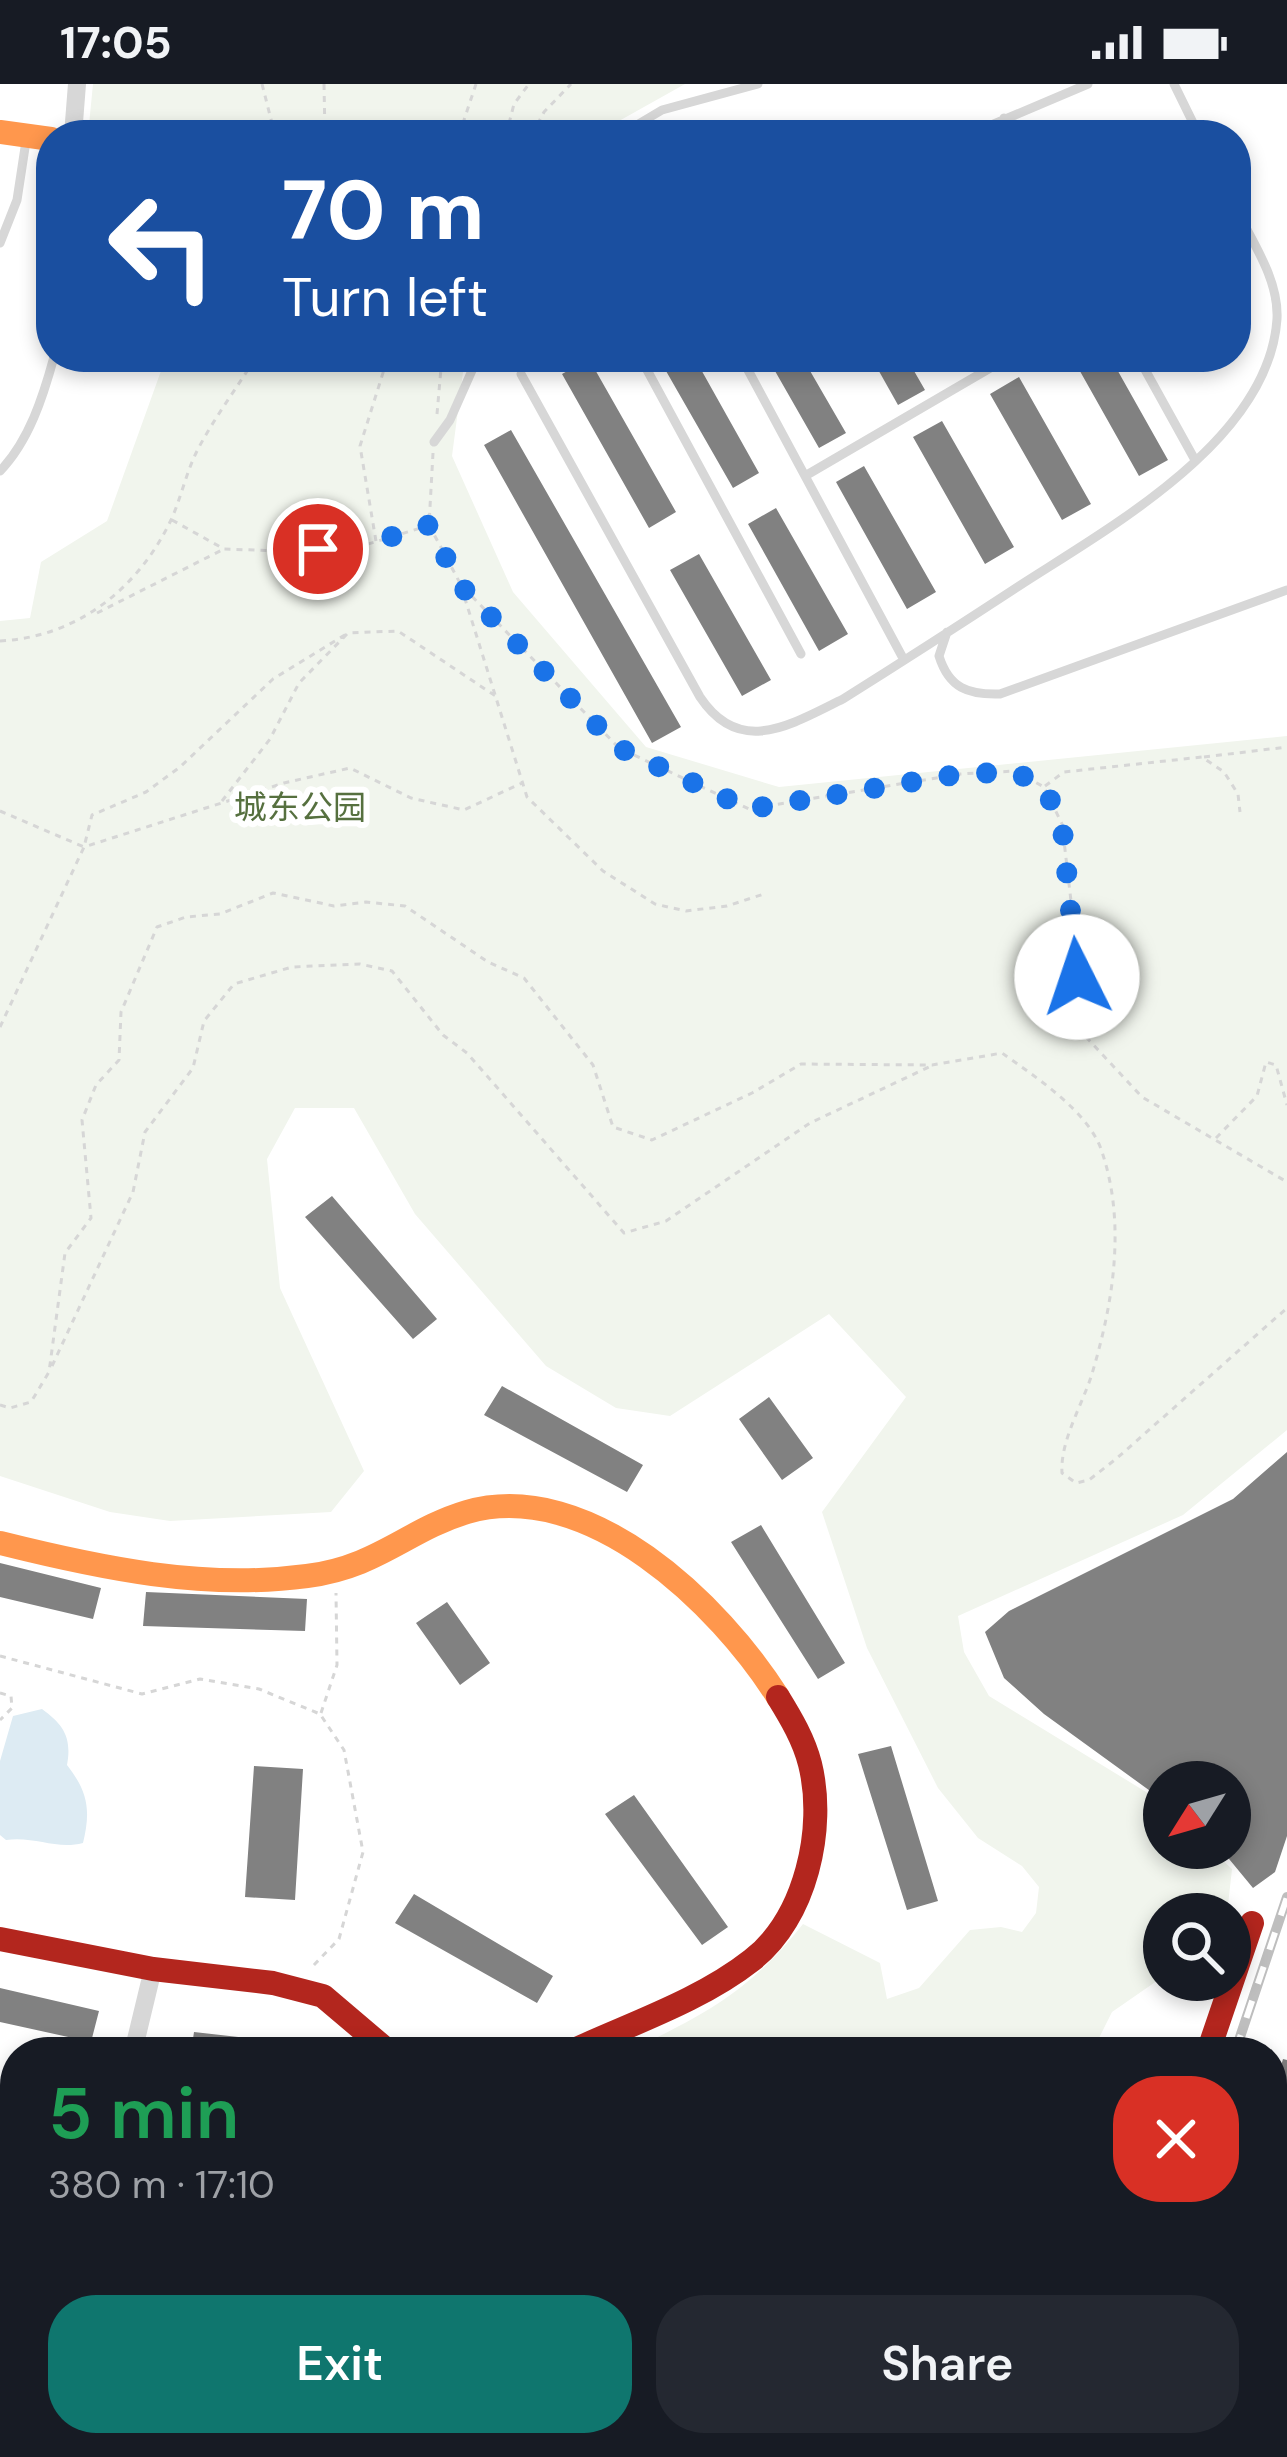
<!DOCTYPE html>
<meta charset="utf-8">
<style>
:root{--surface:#171b24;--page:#242831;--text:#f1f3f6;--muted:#9ea1a6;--accent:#0f766e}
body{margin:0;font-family:"DM Sans","Noto Sans SC",sans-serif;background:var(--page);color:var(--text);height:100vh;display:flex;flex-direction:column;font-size:45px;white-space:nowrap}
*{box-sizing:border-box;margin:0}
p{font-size:39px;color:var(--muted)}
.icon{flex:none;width:66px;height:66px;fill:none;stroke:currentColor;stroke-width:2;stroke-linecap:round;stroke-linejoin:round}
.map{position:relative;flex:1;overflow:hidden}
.sheet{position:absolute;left:0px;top:1953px;width:1287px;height:420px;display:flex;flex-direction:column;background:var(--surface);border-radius:48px 48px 0 0;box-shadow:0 6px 18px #0003}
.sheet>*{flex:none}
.banner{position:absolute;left:36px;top:36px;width:1215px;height:252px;border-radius:48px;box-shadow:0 6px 18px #0003;background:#1a4fa0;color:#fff;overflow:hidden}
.needle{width:78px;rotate:233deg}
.fabs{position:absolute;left:1143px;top:1677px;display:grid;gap:24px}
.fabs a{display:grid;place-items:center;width:108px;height:108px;border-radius:50%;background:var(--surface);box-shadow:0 6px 18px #0003;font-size:60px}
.pin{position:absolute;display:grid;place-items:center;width:102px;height:102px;color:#fff;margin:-51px;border:6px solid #fff;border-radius:50%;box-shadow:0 3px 12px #0007}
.me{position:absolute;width:132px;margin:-66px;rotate:356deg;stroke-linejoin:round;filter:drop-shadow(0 0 9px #0008)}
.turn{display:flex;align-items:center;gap:42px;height:252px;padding:0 48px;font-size:54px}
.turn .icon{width:156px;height:156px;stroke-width:2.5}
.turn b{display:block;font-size:84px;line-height:102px}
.round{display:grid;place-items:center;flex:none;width:126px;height:126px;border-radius:48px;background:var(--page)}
.summary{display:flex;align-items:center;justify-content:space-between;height:204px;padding:0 48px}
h1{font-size:72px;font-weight:600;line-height:90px;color:#1e9e55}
.button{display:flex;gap:24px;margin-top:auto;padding:24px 48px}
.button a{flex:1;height:138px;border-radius:48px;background:var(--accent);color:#fff;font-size:48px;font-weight:600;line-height:138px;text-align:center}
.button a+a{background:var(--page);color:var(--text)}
.status{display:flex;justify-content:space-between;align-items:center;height:84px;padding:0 60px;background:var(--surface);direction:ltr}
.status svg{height:33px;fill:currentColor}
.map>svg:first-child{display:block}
</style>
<div class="status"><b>17:05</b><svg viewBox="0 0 49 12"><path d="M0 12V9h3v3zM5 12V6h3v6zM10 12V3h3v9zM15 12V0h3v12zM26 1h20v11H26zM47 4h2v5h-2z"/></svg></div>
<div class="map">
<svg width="1287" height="2373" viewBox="0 0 1287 2373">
<rect width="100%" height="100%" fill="#fff"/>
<path fill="#f1f5ed" d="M 93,0 L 685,0 L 594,51 L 88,51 Z
M 166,273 L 465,273 L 452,372 L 513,508 L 646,663 L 779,703 L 1287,652 L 1287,1346 L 1183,1431 L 958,1532 L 964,1568 L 989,1612 L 1151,1711 L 1164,1723 L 1164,1764 L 1209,1764 L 1232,1785 L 1227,1830 L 1164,1830 L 1164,1892 L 1112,1928 L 1092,1968 L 627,1968 C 704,1931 748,1909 803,1840 L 880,1879 L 887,1915 L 919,1904 L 970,1846 L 1001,1843 L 1022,1848 L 1036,1829 L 1039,1803 L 1022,1782 L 978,1754 L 938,1704 L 867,1564 L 822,1428 L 906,1313 L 829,1230 L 670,1332 L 616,1324 L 546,1282 L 415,1130 L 354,1024 L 295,1024 L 267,1075 L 280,1204 L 364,1387 L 331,1428 L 170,1437 L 110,1428 L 0,1392 L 0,537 L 30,534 L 41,478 L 107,437 Z
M 0,2069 L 15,2076 L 15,2358 L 408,2358 L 424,2373 L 0,2373 Z"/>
<path fill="#ddebf3" d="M 42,1625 C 64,1641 72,1654 67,1681 C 88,1708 91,1726 83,1759 C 56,1766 35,1752 6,1756 L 0,1751 L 0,1677 L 13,1632 Z
M 90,2358 L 363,2358 L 376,2373 L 115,2373 Z"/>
<path fill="#818181" d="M 658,273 L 694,273 L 759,389 L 733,404 Z
M 767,273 L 802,273 L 846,349 L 819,364 Z
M 871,273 L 906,273 L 925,306 L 898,321 Z
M 1072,273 L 1110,273 L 1168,376 L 1139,392 Z
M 589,275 L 676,428 L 649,444 L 562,290 Z
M 1019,293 L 1091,420 L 1062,436 L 990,310 Z
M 942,337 L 1014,463 L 985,480 L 913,353 Z
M 511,346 L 681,643 L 652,659 L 484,361 Z
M 864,382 L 936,508 L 907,525 L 836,398 Z
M 776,424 L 848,550 L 819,567 L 748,440 Z
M 699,470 L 771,596 L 742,612 L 670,486 Z
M 332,1112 L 437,1235 L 413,1255 L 305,1133 Z
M 502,1302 L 643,1381 L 627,1408 L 484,1331 Z
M 769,1313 L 813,1374 L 782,1396 L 739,1335 Z
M 1287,1368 L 1287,1752 L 1275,1788 L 1253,1804 L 1220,1764 L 1230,1764 L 1230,1698 L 1164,1698 L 1164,1717 L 1044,1630 L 1004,1594 L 985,1548 L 1009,1527 L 1233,1415 Z
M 761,1441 L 845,1579 L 818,1595 L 731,1458 Z
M 0,1479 L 101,1504 L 93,1535 L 0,1513 Z
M 146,1508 L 307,1515 L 305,1547 L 143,1542 Z
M 447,1518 L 490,1579 L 460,1601 L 416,1539 Z
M 891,1662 L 938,1817 L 907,1826 L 858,1670 Z
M 254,1682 L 303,1685 L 295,1816 L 245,1813 Z
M 634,1711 L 728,1843 L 702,1861 L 605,1730 Z
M 414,1810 L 553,1892 L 537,1919 L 395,1839 Z
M 0,1904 L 99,1927 L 91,1958 L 0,1938 Z
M 194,1948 L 282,1958 L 282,1968 L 191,1968 Z
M 1283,1975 L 1287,1976 L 1287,2107 L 1272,2119 L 1272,2013 Z
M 1287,2177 L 1287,2239 L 1272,2254 L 1272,2201 Z
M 862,2358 L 1058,2358 L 1052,2373 L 910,2373 L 862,2369 Z"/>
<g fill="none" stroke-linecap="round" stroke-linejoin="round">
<path stroke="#d6d6d6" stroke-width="3" stroke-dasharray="6 6" stroke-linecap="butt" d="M 262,0 L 275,51
M 324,0 L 325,51
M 459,51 L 476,0
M 506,51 L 514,20 L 529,0
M 532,51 L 544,28 L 571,0
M 437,330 L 442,273
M 433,369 L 429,441 L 461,501 L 619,664 L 749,725 L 960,690 L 1015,687 L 1044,703 L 1062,740 L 1087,954 L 1142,1013 L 1287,1098
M 172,436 L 224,465 L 282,467 L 355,464 L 427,442
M 376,457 L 360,362 L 388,273
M 461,502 L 527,713 L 603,787 L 655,820 L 686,827 L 727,822 L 764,810
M 97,529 L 222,466
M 0,557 C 77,553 138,505 171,436 C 181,414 186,389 197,367 C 214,334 237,304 256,273
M 1204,673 L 1287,663
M 1045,702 L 1064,688 L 1202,673 L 1224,688 L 1238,710 L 1240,728
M 222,717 L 270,655 L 299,599 L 348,549 L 398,547 L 497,613
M 0,727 L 84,763 L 92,731 L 146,708 L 180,683 L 273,595 L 348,549
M 0,943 L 84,763 L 284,699 L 350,684 L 411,714 L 464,726 L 522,699
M 1216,1054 L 1257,1012 L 1266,978 L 1276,981 L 1287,1021
M 52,1282 L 133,1108 L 145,1048 L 193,984 L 204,937 L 234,900 L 292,883 L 360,880 L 392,887 L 443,951 L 467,969 L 624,1149 L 666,1137 L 810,1039 L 931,982
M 0,1321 L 10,1324 L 31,1318 L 49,1288 L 65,1169 L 91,1134 L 82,1036 L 96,1001 L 119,976 L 121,928 L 157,843 L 186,833 L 220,830 L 273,809 L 334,822 L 366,818 L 405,822 L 488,878 L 524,894 L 593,981 L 613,1043 L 652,1056 L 752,1009 L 801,980 L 932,981 L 1002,969 C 1034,992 1087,1026 1101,1065 C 1127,1139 1113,1221 1091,1293 C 1081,1323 1060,1358 1062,1389 L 1076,1399 L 1089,1396 L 1116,1375 L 1287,1224
M 0,1572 L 142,1610 L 200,1595 L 259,1605 L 320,1630 L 344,1666 L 363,1768 L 339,1855 L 310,1885
M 0,1609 L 11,1612 L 12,1624 L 0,1636
M 321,1629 L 337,1581 L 336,1509
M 0,2276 L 15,2280
M 36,2358 L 39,2373
M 234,2358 L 235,2373
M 238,2358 L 246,2373
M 327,2358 L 328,2373"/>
<path stroke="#d7d7d7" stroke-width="9" d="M 1174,0 L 1199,51
M 1004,34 L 1013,51
M 620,51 L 662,26 L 758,0
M 968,51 L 1088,0
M 0,159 L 17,116 L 26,57
M 640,273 L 801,570
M 741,273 L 904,576
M 1138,273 L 1195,376
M 521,290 L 700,613 C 740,673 790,641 843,615 C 902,578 961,540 1019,502 C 1110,443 1269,356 1277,235 C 1279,196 1253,159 1236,125
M 434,358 L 450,336 L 478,273
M 0,387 C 29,357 43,313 54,273
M 805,392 L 1009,273
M 947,548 L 939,572 C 949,604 968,611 1000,610 L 1287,506
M 628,2358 L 800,2373"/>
<path stroke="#d7d7d7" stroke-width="18" d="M 73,51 L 77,0
M 133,1968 L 153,1885
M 1272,2287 L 1287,2254
M 554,2373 L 567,2358
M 1072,2373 L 1077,2358
M 1258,2373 L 1258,2358"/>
<path stroke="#ff974d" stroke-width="24" d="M 0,48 L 51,55
M 0,1459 C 100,1484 204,1506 307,1492 C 378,1483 407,1446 467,1428 C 589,1393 720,1521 778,1613
M 0,2048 L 15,2054
M 444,2358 L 459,2373"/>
<path stroke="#b3261e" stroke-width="24" d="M 0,1855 L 153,1885 L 273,1899 L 323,1912 L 389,1968
M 570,1968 C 630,1940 700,1917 752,1876 C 806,1834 826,1744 810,1680 C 804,1656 791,1634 778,1613
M 1208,1968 L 1252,1839"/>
<defs>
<path id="rail" d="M 1235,1968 L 1287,1813
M 1098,2373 L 1103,2358"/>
</defs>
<use href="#rail" stroke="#bebebe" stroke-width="10"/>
<use href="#rail" stroke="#fff" stroke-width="6" stroke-dasharray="18" stroke-linecap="butt"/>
</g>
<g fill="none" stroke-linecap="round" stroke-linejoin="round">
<path stroke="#1a73e8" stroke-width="21" stroke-dasharray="0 37.8" d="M 318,465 L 355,464 L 429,441 L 460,501 L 619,664 L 749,725 L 960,690 L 1015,688 L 1044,703 L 1062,740 L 1077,893"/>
</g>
<g text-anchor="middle" stroke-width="12" stroke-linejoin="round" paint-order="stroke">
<g font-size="33" fill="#56703f" stroke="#fff">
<text x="300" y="735">城东公园</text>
</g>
</g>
</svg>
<div class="fabs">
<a><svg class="needle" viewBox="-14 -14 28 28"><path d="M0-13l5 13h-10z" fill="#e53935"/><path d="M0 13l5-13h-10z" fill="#9ea1a6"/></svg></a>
<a><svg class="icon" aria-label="search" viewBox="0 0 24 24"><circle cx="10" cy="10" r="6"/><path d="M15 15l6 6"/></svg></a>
</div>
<div class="pin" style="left:318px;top:465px;background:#d93025"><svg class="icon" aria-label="arrive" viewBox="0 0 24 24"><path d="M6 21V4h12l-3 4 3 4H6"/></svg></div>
<svg class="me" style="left:1077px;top:893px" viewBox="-20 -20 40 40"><circle r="19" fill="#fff"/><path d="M0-13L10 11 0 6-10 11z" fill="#1a73e8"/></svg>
<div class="banner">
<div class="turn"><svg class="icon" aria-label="left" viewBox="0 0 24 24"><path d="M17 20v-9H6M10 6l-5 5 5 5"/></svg><div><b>70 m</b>Turn left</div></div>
</div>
<section class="sheet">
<div class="summary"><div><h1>5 min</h1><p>380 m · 17:10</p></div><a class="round" style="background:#d93025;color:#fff"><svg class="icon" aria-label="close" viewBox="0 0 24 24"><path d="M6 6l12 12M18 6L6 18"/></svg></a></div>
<div class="button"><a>Exit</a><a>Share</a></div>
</section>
</div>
